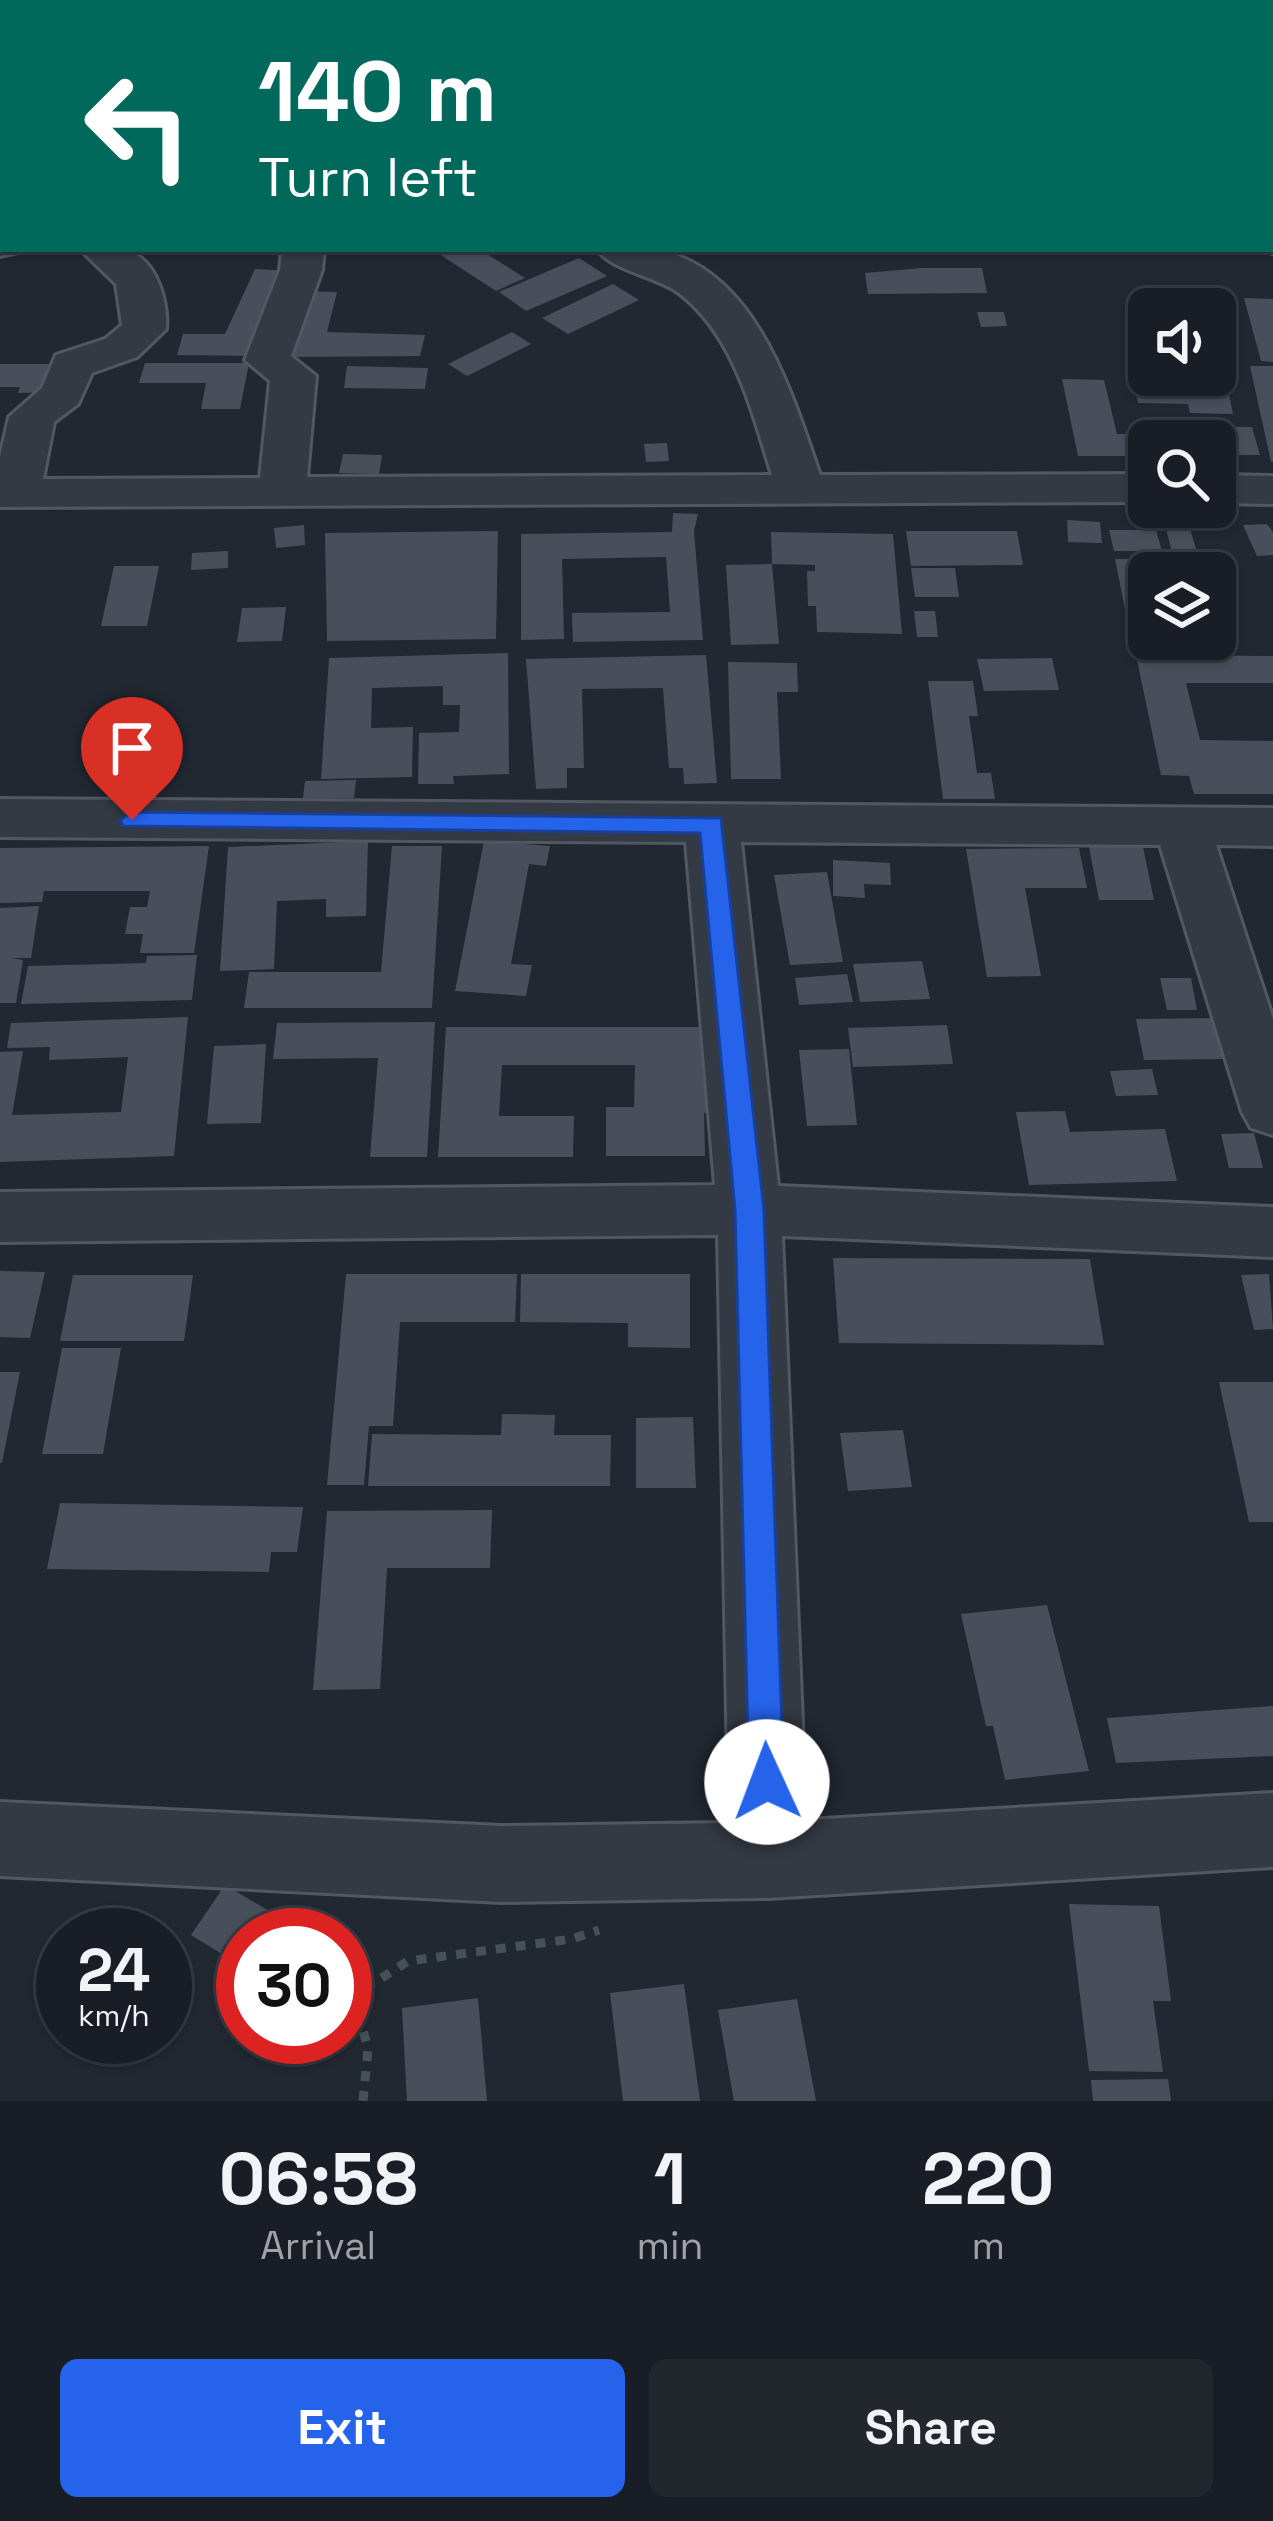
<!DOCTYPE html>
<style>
:root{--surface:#191e26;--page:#22272e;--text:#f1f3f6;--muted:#9fa2a7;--line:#373c43;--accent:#2563eb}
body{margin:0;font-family:"Space Grotesk",sans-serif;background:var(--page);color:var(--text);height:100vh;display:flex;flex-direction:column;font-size:45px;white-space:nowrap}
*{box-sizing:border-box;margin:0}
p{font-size:39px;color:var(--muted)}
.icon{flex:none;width:66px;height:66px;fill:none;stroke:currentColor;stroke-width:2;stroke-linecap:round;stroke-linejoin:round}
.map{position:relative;height:2101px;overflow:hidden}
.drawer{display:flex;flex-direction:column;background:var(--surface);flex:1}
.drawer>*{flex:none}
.guide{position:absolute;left:0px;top:0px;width:1275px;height:252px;box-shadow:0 3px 9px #0004,0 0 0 3px var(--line);background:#00695c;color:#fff;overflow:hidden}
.tools{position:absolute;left:1128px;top:288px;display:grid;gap:24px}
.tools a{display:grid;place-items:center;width:108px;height:108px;border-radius:18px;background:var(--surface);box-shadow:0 3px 9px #0004,0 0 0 3px var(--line);font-size:60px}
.speed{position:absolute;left:36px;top:1908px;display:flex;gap:24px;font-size:60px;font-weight:700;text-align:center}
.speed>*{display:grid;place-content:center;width:156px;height:156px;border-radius:50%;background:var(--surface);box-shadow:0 3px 9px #0004,0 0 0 3px var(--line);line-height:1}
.speed small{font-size:30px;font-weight:400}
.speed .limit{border:18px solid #d22;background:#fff;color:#111}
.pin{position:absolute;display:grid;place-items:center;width:102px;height:102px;color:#fff;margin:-123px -51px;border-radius:50% 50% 50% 0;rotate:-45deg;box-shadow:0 0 12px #0007}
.pin .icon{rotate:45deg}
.me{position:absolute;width:132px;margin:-66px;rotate:358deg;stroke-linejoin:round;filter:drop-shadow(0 0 9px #0008)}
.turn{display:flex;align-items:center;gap:42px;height:252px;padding:0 60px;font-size:54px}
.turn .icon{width:156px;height:156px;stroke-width:2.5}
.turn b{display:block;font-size:84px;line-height:102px}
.eta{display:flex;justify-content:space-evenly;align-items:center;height:204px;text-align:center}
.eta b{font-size:72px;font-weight:600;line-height:84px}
.action{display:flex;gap:24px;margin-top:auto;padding:24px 60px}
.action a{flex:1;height:138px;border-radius:18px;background:var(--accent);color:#fff;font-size:48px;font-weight:600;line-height:138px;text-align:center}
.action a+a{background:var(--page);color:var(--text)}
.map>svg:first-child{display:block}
</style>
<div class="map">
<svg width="1273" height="2101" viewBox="0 0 1273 2101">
<rect width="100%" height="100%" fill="#212832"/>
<path fill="#484f5b" d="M 442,249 L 479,249 L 525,278 L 496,291 L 436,252 Z
M 579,258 L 607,276 L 526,311 L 499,292 Z
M 922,268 L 982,268 L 987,293 L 868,294 L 865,273 Z
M 255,269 L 293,271 L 256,356 L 177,355 L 183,334 L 225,334 Z
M 613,284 L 639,300 L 568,334 L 542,318 Z
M 299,291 L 337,292 L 327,332 L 425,335 L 420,356 L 281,357 Z
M 1244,298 L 1273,299 L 1273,362 L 1261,361 Z
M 977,312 L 1004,312 L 1007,326 L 981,327 Z
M 512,332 L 531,344 L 467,376 L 448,364 Z
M 145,363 L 249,363 L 240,409 L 201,409 L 206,383 L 139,383 Z
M 0,364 L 65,364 L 58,392 L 18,393 L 20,387 L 0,387 Z
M 347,366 L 428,368 L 425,389 L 344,388 Z
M 1250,366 L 1273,366 L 1273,462 L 1271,462 Z
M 1131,368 L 1149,368 L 1149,375 L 1215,375 L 1215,370 L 1224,370 L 1233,414 L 1190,413 L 1188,404 L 1138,403 Z
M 1062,379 L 1104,380 L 1117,434 L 1133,434 L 1139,456 L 1078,456 Z
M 1156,426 L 1252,427 L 1260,455 L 1215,455 L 1215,441 L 1159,441 Z
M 667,443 L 669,461 L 646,462 L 644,444 Z
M 343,454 L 382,455 L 379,474 L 339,473 Z
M 673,513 L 698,514 L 694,531 L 703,640 L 573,642 L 572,613 L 670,612 L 666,557 L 562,559 L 564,639 L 521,640 L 521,534 L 672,532 Z
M 1067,520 L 1100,522 L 1102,543 L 1068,542 Z
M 1267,524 L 1273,532 L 1273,555 L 1257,556 L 1243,525 Z
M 304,525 L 305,545 L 276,548 L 274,528 Z
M 1166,529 L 1190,529 L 1197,552 L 1172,552 Z
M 1109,530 L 1156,530 L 1162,551 L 1114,551 Z
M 498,531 L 496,639 L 327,641 L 325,533 Z
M 906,531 L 1017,531 L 1023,565 L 911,566 Z
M 771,532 L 893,534 L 902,634 L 817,632 L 816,606 L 808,606 L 807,571 L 815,571 L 815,565 L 772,564 Z
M 228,551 L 228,568 L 191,570 L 192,553 Z
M 1208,558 L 1214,573 L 1189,573 L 1183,559 Z
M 1115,559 L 1172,559 L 1175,573 L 1149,573 L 1149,609 L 1125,609 Z
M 772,564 L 779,644 L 731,645 L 726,565 Z
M 114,566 L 159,566 L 147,626 L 101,626 Z
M 911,568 L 955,568 L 959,597 L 915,597 Z
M 286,607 L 282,641 L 237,642 L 242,608 Z
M 914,611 L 935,611 L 938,637 L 917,637 Z
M 508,653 L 509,774 L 453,776 L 454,784 L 418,784 L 419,733 L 459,732 L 460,705 L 443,705 L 443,686 L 372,688 L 371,728 L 413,727 L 412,777 L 321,779 L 329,658 Z
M 706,655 L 717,783 L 684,784 L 683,768 L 669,768 L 663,688 L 582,689 L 584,768 L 567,768 L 567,788 L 536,789 L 526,659 Z
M 1136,655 L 1273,656 L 1273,683 L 1186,683 L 1200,740 L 1273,741 L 1273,794 L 1194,794 L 1189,776 L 1161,775 Z
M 1052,658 L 1059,690 L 984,691 L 977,659 Z
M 728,662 L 797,663 L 798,692 L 777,692 L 781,779 L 731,779 Z
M 928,681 L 973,681 L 978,716 L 969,716 L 977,773 L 991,773 L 995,799 L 943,799 Z
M 356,780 L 354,798 L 303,798 L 305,781 Z
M 368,841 L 366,916 L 326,917 L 326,899 L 277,901 L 274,969 L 220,971 L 228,847 Z
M 484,841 L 550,846 L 546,866 L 529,864 L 511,964 L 532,965 L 526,996 L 455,991 Z
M 209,846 L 194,953 L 140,953 L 143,934 L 125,934 L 130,907 L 147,907 L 150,891 L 44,891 L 42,902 L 0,903 L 0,848 Z
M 392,846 L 442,846 L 432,1008 L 244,1008 L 249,972 L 381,972 Z
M 1089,847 L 1143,847 L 1154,900 L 1099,900 Z
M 1079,848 L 1087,888 L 1025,888 L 1041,976 L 987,977 L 966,849 Z
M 833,860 L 890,863 L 891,885 L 864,884 L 865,898 L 833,896 Z
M 827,872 L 843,962 L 790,965 L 774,875 Z
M 39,906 L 31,958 L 11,958 L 23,960 L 16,1003 L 0,1003 L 0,908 Z
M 197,955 L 192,1000 L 21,1004 L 28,966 L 146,963 L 147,956 Z
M 922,961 L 930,999 L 860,1002 L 853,964 Z
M 847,974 L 853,1002 L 799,1005 L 795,978 Z
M 1160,978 L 1191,978 L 1197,1010 L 1167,1010 Z
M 188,1017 L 174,1156 L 0,1162 L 0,1052 L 23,1051 L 12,1115 L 121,1112 L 128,1057 L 49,1060 L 50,1047 L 7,1048 L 11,1023 Z
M 1213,1018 L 1224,1059 L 1144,1060 L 1136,1019 Z
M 435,1022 L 427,1157 L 370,1157 L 378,1058 L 273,1059 L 277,1023 Z
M 947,1025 L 953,1064 L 853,1067 L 848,1028 Z
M 446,1027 L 702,1027 L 703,1077 L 721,1076 L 723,1113 L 704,1113 L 705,1156 L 606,1156 L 606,1107 L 634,1107 L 635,1065 L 502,1065 L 499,1116 L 574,1116 L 573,1157 L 438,1157 Z
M 266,1044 L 261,1123 L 207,1124 L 214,1046 Z
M 849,1049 L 857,1125 L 807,1126 L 799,1050 Z
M 1152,1069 L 1158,1095 L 1116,1096 L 1110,1071 Z
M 1065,1111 L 1070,1132 L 1165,1129 L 1177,1181 L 1029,1185 L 1016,1112 Z
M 1254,1133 L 1263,1168 L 1229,1168 L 1221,1134 Z
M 833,1258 L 1090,1259 L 1104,1345 L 839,1343 Z
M 0,1271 L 45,1272 L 30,1338 L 0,1337 Z
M 346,1274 L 517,1274 L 515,1322 L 400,1322 L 393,1426 L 369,1426 L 364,1485 L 327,1485 Z
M 521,1274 L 690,1274 L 690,1348 L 628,1347 L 628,1323 L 520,1322 Z
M 1269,1274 L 1273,1329 L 1254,1330 L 1241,1275 Z
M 73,1275 L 193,1275 L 184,1341 L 60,1341 Z
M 62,1348 L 121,1348 L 103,1454 L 42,1454 Z
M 0,1372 L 20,1372 L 2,1463 L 0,1463 Z
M 1219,1382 L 1273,1382 L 1273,1522 L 1249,1522 Z
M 502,1414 L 555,1415 L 554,1435 L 611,1435 L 610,1486 L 368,1486 L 372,1434 L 501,1435 Z
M 693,1417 L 696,1488 L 636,1488 L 636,1418 Z
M 903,1430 L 912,1487 L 848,1491 L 840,1433 Z
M 60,1503 L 303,1507 L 297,1552 L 271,1552 L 269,1572 L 47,1569 Z
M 492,1510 L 490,1568 L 387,1568 L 380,1689 L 313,1690 L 327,1511 Z
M 1047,1605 L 1089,1771 L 1005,1780 L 993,1726 L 986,1726 L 961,1614 Z
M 1273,1706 L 1273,1756 L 1116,1763 L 1107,1718 Z
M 225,1885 L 293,1925 L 287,1935 L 243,1935 L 243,1967 L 191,1935 Z
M 1069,1904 L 1159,1906 L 1171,2001 L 1153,2001 L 1163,2072 L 1089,2071 Z
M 330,1921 L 330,1935 L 293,1935 L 294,1923 Z
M 684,1984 L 700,2101 L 623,2101 L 610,1993 Z
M 478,1998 L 487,2101 L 407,2101 L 402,2008 Z
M 797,1999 L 816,2101 L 734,2101 L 718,2010 Z
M 1168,2079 L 1171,2101 L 1093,2101 L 1091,2080 Z"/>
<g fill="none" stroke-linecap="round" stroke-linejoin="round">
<defs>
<path id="minor" d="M 0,70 L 3,70 L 3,94 L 0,94 Z
M 1272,227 L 1273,253 L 1257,249 L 1272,249 Z
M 0,230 L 3,249 L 18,252 L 0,256 Z
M 80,249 C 94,249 118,245 130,251 C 158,264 168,302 166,329 L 137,357 L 92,373 L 78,404 L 54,422 L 43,479 L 260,478 L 270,381 L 245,360 L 280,270 L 282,249 L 324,249 L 322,270 L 291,356 L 316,376 L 307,477 L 772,475 C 752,412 735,336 679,293 C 656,276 612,271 597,249 C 618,249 643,245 663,251 C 758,275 792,395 820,475 L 1149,474 L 1149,502 L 0,507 L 0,457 L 9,417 L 42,388 L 56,355 L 105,339 L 122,325 L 116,284 Z
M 1215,475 L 1273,476 L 1273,504 L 1215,503 Z
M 0,799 L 1273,808 L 1273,846 L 1216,845 L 1273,1019 L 1273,1135 L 1251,1128 L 1242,1112 L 1160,845 L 741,842 L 778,1186 L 1273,1207 L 1273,1257 L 782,1236 L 806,1820 L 1273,1793 L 1273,1867 L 769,1898 L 501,1902 L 0,1876 L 0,1802 L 501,1826 L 729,1823 L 718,1235 L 0,1242 L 0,1192 L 715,1185 L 686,842 L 0,837 Z"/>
</defs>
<use href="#minor" stroke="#525761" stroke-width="6"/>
<path stroke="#445255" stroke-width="9" stroke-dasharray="10 10" stroke-linecap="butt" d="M 363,2101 L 368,2049 L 354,1996 L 408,1961 L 572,1939 L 599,1930"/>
<use href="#minor" fill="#343a43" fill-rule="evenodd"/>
</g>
<path fill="#2563eb" stroke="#184099" stroke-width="3" d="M 132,812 L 721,818 L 764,1210 L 784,1782 L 779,1794 L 767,1798 L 755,1794 L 749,1782 L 735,1210 L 700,833 L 123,826 L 120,820 Z"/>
</svg>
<div class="tools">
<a><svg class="icon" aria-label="sound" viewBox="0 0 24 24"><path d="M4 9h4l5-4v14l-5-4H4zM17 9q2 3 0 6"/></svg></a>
<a><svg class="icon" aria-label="search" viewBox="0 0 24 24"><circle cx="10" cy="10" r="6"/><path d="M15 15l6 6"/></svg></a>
<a><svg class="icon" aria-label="layers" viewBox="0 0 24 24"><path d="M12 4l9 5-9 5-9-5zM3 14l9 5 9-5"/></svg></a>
</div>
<div class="speed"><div>24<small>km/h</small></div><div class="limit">30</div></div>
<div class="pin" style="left:132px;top:820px;background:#d93025"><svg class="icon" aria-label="arrive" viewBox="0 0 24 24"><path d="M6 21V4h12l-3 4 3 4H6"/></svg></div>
<svg class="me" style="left:767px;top:1782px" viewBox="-20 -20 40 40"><circle r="19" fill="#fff"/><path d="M0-13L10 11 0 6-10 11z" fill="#2563eb"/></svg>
<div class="guide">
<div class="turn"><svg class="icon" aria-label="left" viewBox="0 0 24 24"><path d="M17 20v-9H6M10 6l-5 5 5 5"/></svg><div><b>140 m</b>Turn left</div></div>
</div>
</div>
<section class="drawer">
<div class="eta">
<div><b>06:58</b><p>Arrival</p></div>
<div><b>1</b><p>min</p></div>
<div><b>220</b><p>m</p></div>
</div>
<div class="action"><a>Exit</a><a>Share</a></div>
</section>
